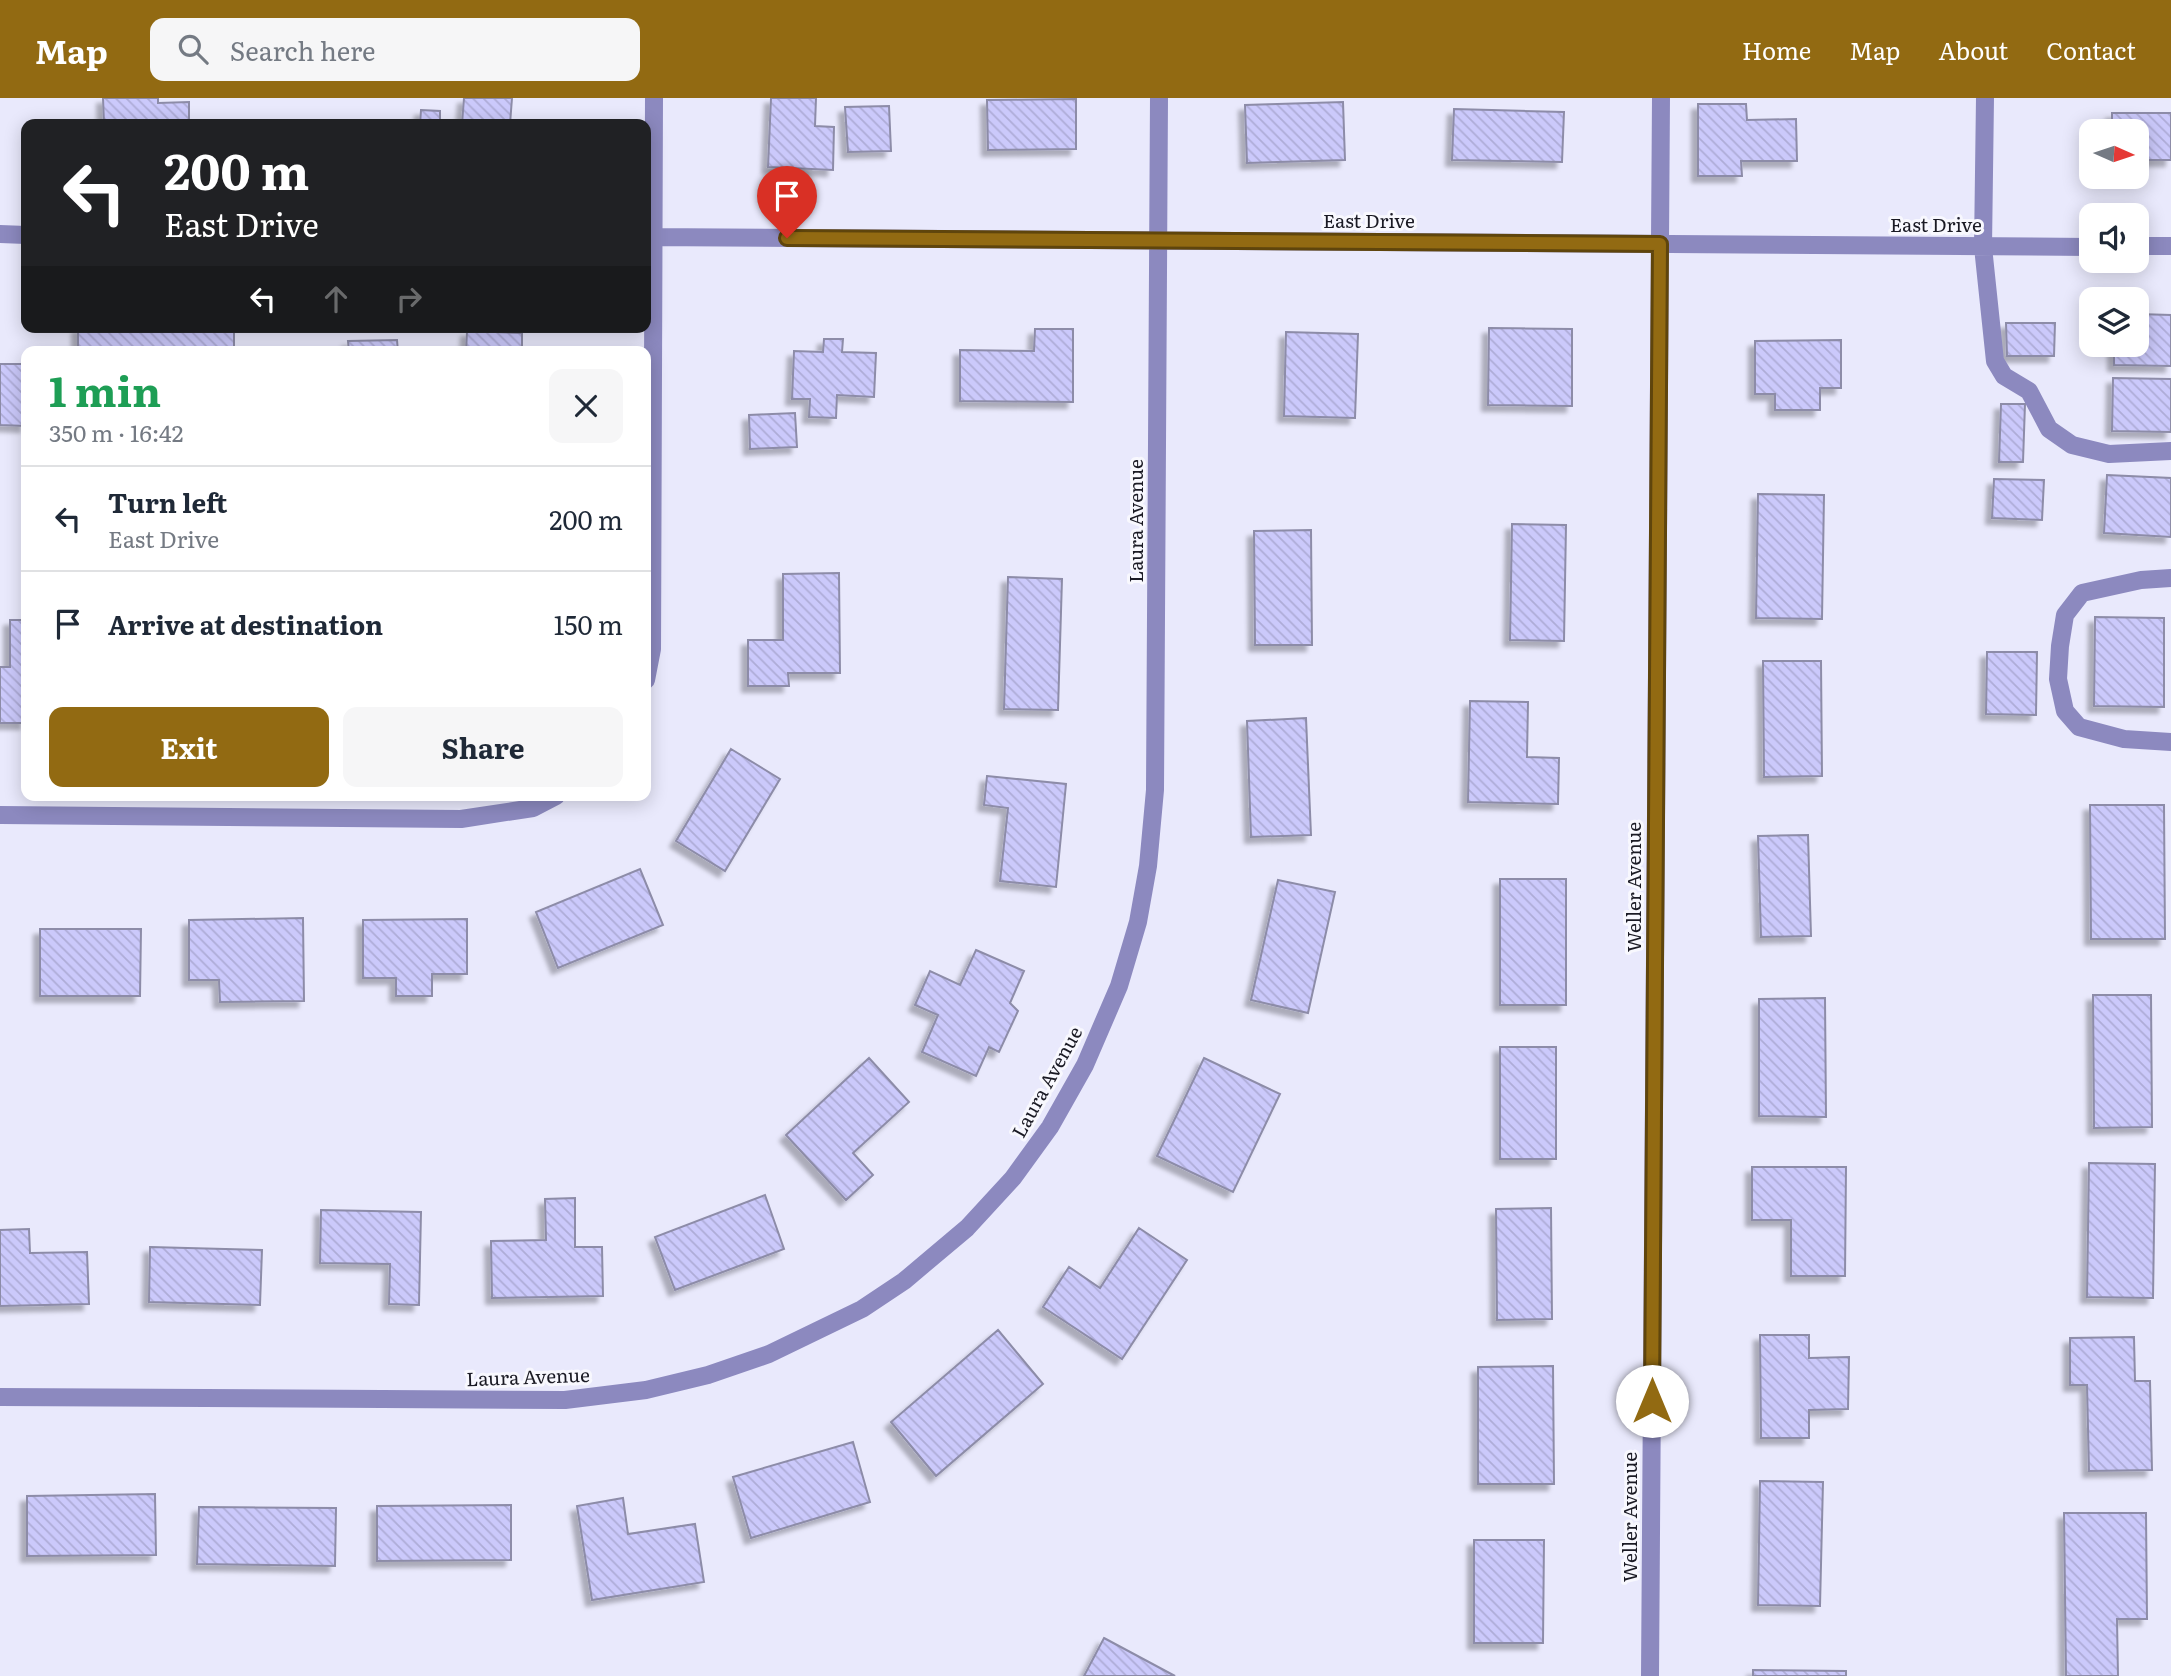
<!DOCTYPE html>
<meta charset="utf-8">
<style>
:root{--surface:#fff;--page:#f6f6f7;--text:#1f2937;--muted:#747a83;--line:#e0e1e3;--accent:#926a12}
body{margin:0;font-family:Literata,serif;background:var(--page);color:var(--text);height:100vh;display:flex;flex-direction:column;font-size:26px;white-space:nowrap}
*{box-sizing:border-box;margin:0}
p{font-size:23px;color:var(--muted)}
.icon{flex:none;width:38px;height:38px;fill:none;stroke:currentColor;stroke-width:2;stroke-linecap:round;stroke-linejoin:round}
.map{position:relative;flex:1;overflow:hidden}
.details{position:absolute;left:21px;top:248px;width:630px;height:455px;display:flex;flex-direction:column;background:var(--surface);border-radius:14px;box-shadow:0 4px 18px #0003}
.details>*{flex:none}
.hud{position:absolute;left:21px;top:21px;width:630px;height:214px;border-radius:14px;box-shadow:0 4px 18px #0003;background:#202124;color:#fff;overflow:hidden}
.needle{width:46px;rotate:93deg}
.fabs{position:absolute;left:2079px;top:21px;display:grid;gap:14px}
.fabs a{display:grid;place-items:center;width:70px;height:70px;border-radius:14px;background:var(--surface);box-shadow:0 4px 18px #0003;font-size:35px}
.pin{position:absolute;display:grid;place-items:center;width:60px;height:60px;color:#fff;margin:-72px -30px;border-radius:50% 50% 50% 0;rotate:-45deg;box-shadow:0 0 7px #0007}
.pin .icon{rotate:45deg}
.me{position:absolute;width:77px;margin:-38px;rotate:0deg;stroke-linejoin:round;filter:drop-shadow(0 0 5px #0008)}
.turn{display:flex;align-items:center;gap:24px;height:147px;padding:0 28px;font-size:32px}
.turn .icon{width:91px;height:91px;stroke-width:2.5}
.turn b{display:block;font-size:49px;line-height:60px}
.lanes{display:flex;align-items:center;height:66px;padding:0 28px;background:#0003;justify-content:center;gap:35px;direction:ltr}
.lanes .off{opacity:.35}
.round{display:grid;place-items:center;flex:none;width:74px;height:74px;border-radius:14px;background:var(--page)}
.headline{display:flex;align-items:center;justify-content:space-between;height:119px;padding:0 28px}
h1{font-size:42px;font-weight:700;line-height:52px;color:#1e9e55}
.action{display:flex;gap:14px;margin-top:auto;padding:14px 28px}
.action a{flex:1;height:80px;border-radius:14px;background:var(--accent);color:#fff;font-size:28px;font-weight:700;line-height:80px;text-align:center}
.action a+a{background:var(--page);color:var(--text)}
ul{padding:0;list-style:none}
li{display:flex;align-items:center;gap:21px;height:105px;padding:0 28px;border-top:2px solid var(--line)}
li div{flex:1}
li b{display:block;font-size:26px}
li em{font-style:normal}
header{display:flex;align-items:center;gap:42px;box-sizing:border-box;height:98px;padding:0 35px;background:var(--accent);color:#fff}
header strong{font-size:33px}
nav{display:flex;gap:38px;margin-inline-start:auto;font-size:24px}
.search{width:490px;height:63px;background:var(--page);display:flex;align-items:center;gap:18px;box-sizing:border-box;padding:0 24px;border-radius:14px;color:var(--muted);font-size:26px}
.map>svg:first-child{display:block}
</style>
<header>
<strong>Map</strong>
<div class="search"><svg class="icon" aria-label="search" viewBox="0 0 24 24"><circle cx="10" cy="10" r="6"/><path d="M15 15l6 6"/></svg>Search here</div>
<nav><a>Home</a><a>Map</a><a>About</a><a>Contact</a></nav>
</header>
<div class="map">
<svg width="2171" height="1578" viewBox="0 0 2171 1578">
<defs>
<pattern id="building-back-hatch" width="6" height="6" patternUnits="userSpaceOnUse" patternTransform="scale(1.75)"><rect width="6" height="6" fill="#cbc9fb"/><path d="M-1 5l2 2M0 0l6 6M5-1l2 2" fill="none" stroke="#aeacd7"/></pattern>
<filter id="shadow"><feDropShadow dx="-6" dy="6" stdDeviation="2" flood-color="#0004"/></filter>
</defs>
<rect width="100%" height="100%" fill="#e9e9fc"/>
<path fill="url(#building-back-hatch)" stroke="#8d8ca8" stroke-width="2" filter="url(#shadow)" d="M 103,0 L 158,0 L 158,5 L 189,4 L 189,26 L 104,26 Z
M 464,0 L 512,0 L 510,26 L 462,26 Z
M 771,0 L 816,0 L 815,28 L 834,29 L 833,72 L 768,69 Z
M 1076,1 L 1076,51 L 988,52 L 987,2 Z
M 1343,4 L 1345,62 L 1247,65 L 1245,7 Z
M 1698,6 L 1746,6 L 1747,22 L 1796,21 L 1797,63 L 1741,63 L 1742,78 L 1698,78 Z
M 889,8 L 891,53 L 848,54 L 845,9 Z
M 1454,11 L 1564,14 L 1562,64 L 1452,62 Z
M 421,12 L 440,13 L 440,26 L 420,26 Z
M 2112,15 L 2171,15 L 2171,62 L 2137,62 L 2137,33 L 2112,33 Z
M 2137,216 L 2171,217 L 2171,268 L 2114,267 L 2114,247 L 2137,247 Z
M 2006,225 L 2055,225 L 2054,258 L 2007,258 Z
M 78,229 L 234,229 L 234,254 L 78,254 Z
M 1489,230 L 1572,231 L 1572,308 L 1488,307 Z
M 1035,231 L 1073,231 L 1073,304 L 960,303 L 960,252 L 1034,253 Z
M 467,233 L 522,235 L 522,254 L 466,254 Z
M 1286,234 L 1358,236 L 1355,320 L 1284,318 Z
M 824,241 L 843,241 L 842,254 L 876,255 L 874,299 L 837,297 L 836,320 L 809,319 L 810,301 L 792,301 L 794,253 L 823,254 Z
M 397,242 L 398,254 L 349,254 L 348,243 Z
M 1841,242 L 1841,290 L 1820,290 L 1820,312 L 1775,312 L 1775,296 L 1755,296 L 1755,243 Z
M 0,266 L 26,266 L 26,328 L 0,327 Z
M 2113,280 L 2171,281 L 2171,334 L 2112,333 Z
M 2001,306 L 2025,306 L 2023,364 L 1999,364 Z
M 795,315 L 797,349 L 750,351 L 749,317 Z
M 2107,377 L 2171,380 L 2171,439 L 2104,435 Z
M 1994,381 L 2044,382 L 2042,422 L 1992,420 Z
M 1758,396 L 1824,397 L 1822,521 L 1756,520 Z
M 1512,426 L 1566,427 L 1564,543 L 1510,542 Z
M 1311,432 L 1312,547 L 1255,547 L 1254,433 Z
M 839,475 L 840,575 L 788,575 L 789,588 L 748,588 L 748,542 L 783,542 L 783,476 Z
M 1008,479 L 1062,481 L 1058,612 L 1004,611 Z
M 2095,519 L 2164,520 L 2164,609 L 2094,608 Z
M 10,522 L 26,522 L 26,625 L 0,625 L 0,569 L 10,569 Z
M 1987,554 L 2037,554 L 2036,617 L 1986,616 Z
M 1763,563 L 1821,563 L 1822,678 L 1764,679 Z
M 1470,603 L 1528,604 L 1527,659 L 1559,660 L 1558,706 L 1468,704 Z
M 1306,620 L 1311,737 L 1251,739 L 1247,623 Z
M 731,651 L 780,681 L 725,773 L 676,743 Z
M 987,678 L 1066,686 L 1056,789 L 1000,783 L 1008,710 L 984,707 Z
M 2090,707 L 2164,707 L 2165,841 L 2091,841 Z
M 1808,737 L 1811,838 L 1761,839 L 1758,738 Z
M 640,771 L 663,827 L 558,870 L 536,814 Z
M 1500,781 L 1566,781 L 1566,907 L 1500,907 Z
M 1278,782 L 1335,794 L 1308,915 L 1251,902 Z
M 303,820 L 304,903 L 220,904 L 219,882 L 189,882 L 189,822 Z
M 467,821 L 467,876 L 432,876 L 432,898 L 396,898 L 396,880 L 363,880 L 363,822 Z
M 40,831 L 141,831 L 140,898 L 40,898 Z
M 976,852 L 1024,873 L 1010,905 L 1018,913 L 999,954 L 989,949 L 976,978 L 922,954 L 938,917 L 915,907 L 930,873 L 960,887 Z
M 2093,897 L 2151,897 L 2152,1029 L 2094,1030 Z
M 1825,900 L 1826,1019 L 1759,1018 L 1759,901 Z
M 1500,949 L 1556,949 L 1556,1061 L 1500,1061 Z
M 869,960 L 909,1004 L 853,1055 L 873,1077 L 846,1102 L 786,1037 Z
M 1204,960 L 1280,996 L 1233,1094 L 1157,1058 Z
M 2089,1065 L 2155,1066 L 2153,1200 L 2087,1199 Z
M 1752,1069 L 1846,1069 L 1845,1178 L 1791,1178 L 1791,1122 L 1752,1122 Z
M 765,1097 L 784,1151 L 675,1192 L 655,1139 Z
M 575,1100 L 575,1149 L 602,1149 L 603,1198 L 492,1200 L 491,1143 L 546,1142 L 545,1101 Z
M 1551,1110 L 1552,1221 L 1497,1222 L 1496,1111 Z
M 321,1112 L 421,1114 L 419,1207 L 389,1206 L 390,1166 L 320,1165 Z
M 1139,1130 L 1187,1162 L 1122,1261 L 1043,1209 L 1069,1169 L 1100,1190 Z
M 29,1131 L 30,1155 L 87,1154 L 89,1206 L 0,1208 L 0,1132 Z
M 150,1149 L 262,1152 L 260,1207 L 149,1204 Z
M 998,1232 L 1043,1286 L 936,1378 L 891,1324 Z
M 1760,1237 L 1809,1237 L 1809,1260 L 1849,1259 L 1848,1311 L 1809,1312 L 1809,1340 L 1761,1340 Z
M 2134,1239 L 2135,1283 L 2150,1283 L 2152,1372 L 2089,1373 L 2087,1287 L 2070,1287 L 2070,1240 Z
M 1553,1268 L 1554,1386 L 1478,1386 L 1478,1269 Z
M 853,1344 L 870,1404 L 751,1440 L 733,1379 Z
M 1760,1383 L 1823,1384 L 1820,1508 L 1758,1507 Z
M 155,1396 L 156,1457 L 27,1458 L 27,1398 Z
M 623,1400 L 628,1436 L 695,1426 L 704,1484 L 592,1502 L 577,1408 Z
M 511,1407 L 511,1462 L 377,1463 L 377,1408 Z
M 199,1409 L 336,1410 L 335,1468 L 197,1466 Z
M 2064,1415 L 2146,1415 L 2147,1521 L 2117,1521 L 2118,1578 L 2066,1578 Z
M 1474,1442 L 1544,1442 L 1543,1545 L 1474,1545 Z
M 1104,1540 L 1175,1578 L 1084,1578 Z
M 1753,1572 L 1846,1573 L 1846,1578 L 1753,1578 Z"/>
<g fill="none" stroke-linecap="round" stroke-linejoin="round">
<path stroke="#8c89bf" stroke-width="18" d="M 1985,0 L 1983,149 L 1995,263 L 2004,278 L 2029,293 L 2049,331 L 2072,347 L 2109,356 L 2171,353
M 0,136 L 26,137
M 646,139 L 2091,149
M 2137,148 L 2171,148
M 2171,480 L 2141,482 L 2082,495 L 2065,517 L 2060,548 L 2058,581 L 2065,613 L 2079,629 L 2124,641 L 2171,644
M 646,582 L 652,551 L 654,0
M 0,717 L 461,721 L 533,710 L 556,698
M 0,1299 L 565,1302 L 646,1292 L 708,1277 L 769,1256 L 862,1211 L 904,1183 L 967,1130 L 1013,1080 L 1050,1029 L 1085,967 L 1119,888 L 1138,824 L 1148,768 L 1155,692 L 1159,0
M 1650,1578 L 1661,0"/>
</g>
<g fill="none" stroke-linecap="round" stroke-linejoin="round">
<defs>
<path id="route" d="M 787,140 L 1660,146 L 1652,1303"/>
</defs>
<use href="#route" stroke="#5f450c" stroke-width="18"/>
<use href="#route" stroke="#926a12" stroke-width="12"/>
</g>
<g text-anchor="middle" stroke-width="6" stroke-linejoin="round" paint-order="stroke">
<g font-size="19" fill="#1a1a24" stroke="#f8f8fe">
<text x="1369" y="130">East Drive</text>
<text x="1936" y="134">East Drive</text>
<text transform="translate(1136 423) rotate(-90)" y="7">Laura Avenue</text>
<text transform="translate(1634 789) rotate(-90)" y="7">Weller Avenue</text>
<text transform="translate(1047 984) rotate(-61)" y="7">Laura Avenue</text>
<text transform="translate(528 1279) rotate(-2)" y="7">Laura Avenue</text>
<text transform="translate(1630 1419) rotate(-90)" y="7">Weller Avenue</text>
</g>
</g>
</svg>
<div class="fabs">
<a><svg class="needle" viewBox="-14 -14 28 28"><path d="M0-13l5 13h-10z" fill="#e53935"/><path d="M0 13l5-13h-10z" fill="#747a83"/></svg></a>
<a><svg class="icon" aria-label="sound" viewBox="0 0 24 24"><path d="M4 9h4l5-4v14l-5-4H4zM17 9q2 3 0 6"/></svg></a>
<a><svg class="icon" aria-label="layers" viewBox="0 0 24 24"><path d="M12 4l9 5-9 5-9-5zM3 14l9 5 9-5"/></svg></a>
</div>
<div class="pin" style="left:787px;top:140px;background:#d93025"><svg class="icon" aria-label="arrive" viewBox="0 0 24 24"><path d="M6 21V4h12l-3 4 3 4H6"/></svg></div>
<svg class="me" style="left:1652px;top:1303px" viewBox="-20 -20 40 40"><circle r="19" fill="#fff"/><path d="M0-13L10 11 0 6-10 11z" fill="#926a12"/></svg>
<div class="hud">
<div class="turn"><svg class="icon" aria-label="left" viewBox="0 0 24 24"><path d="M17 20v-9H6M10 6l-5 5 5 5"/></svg><div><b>200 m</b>East Drive</div></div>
<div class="lanes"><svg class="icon" aria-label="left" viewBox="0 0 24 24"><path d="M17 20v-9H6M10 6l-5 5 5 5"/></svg><svg class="icon off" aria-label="ahead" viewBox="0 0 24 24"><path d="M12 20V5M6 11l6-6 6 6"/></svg><svg class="icon off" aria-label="right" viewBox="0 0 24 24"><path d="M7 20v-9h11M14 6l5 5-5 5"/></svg></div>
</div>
<section class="details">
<div class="headline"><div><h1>1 min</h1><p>350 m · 16:42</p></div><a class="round"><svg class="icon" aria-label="close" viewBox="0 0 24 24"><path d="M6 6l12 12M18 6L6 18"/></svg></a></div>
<ul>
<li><svg class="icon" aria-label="left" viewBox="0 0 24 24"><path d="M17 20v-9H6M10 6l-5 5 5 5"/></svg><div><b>Turn left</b><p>East Drive</p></div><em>200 m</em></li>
<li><svg class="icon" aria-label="arrive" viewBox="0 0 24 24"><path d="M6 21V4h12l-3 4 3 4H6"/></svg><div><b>Arrive at destination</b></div><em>150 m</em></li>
</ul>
<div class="action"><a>Exit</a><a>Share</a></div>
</section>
</div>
